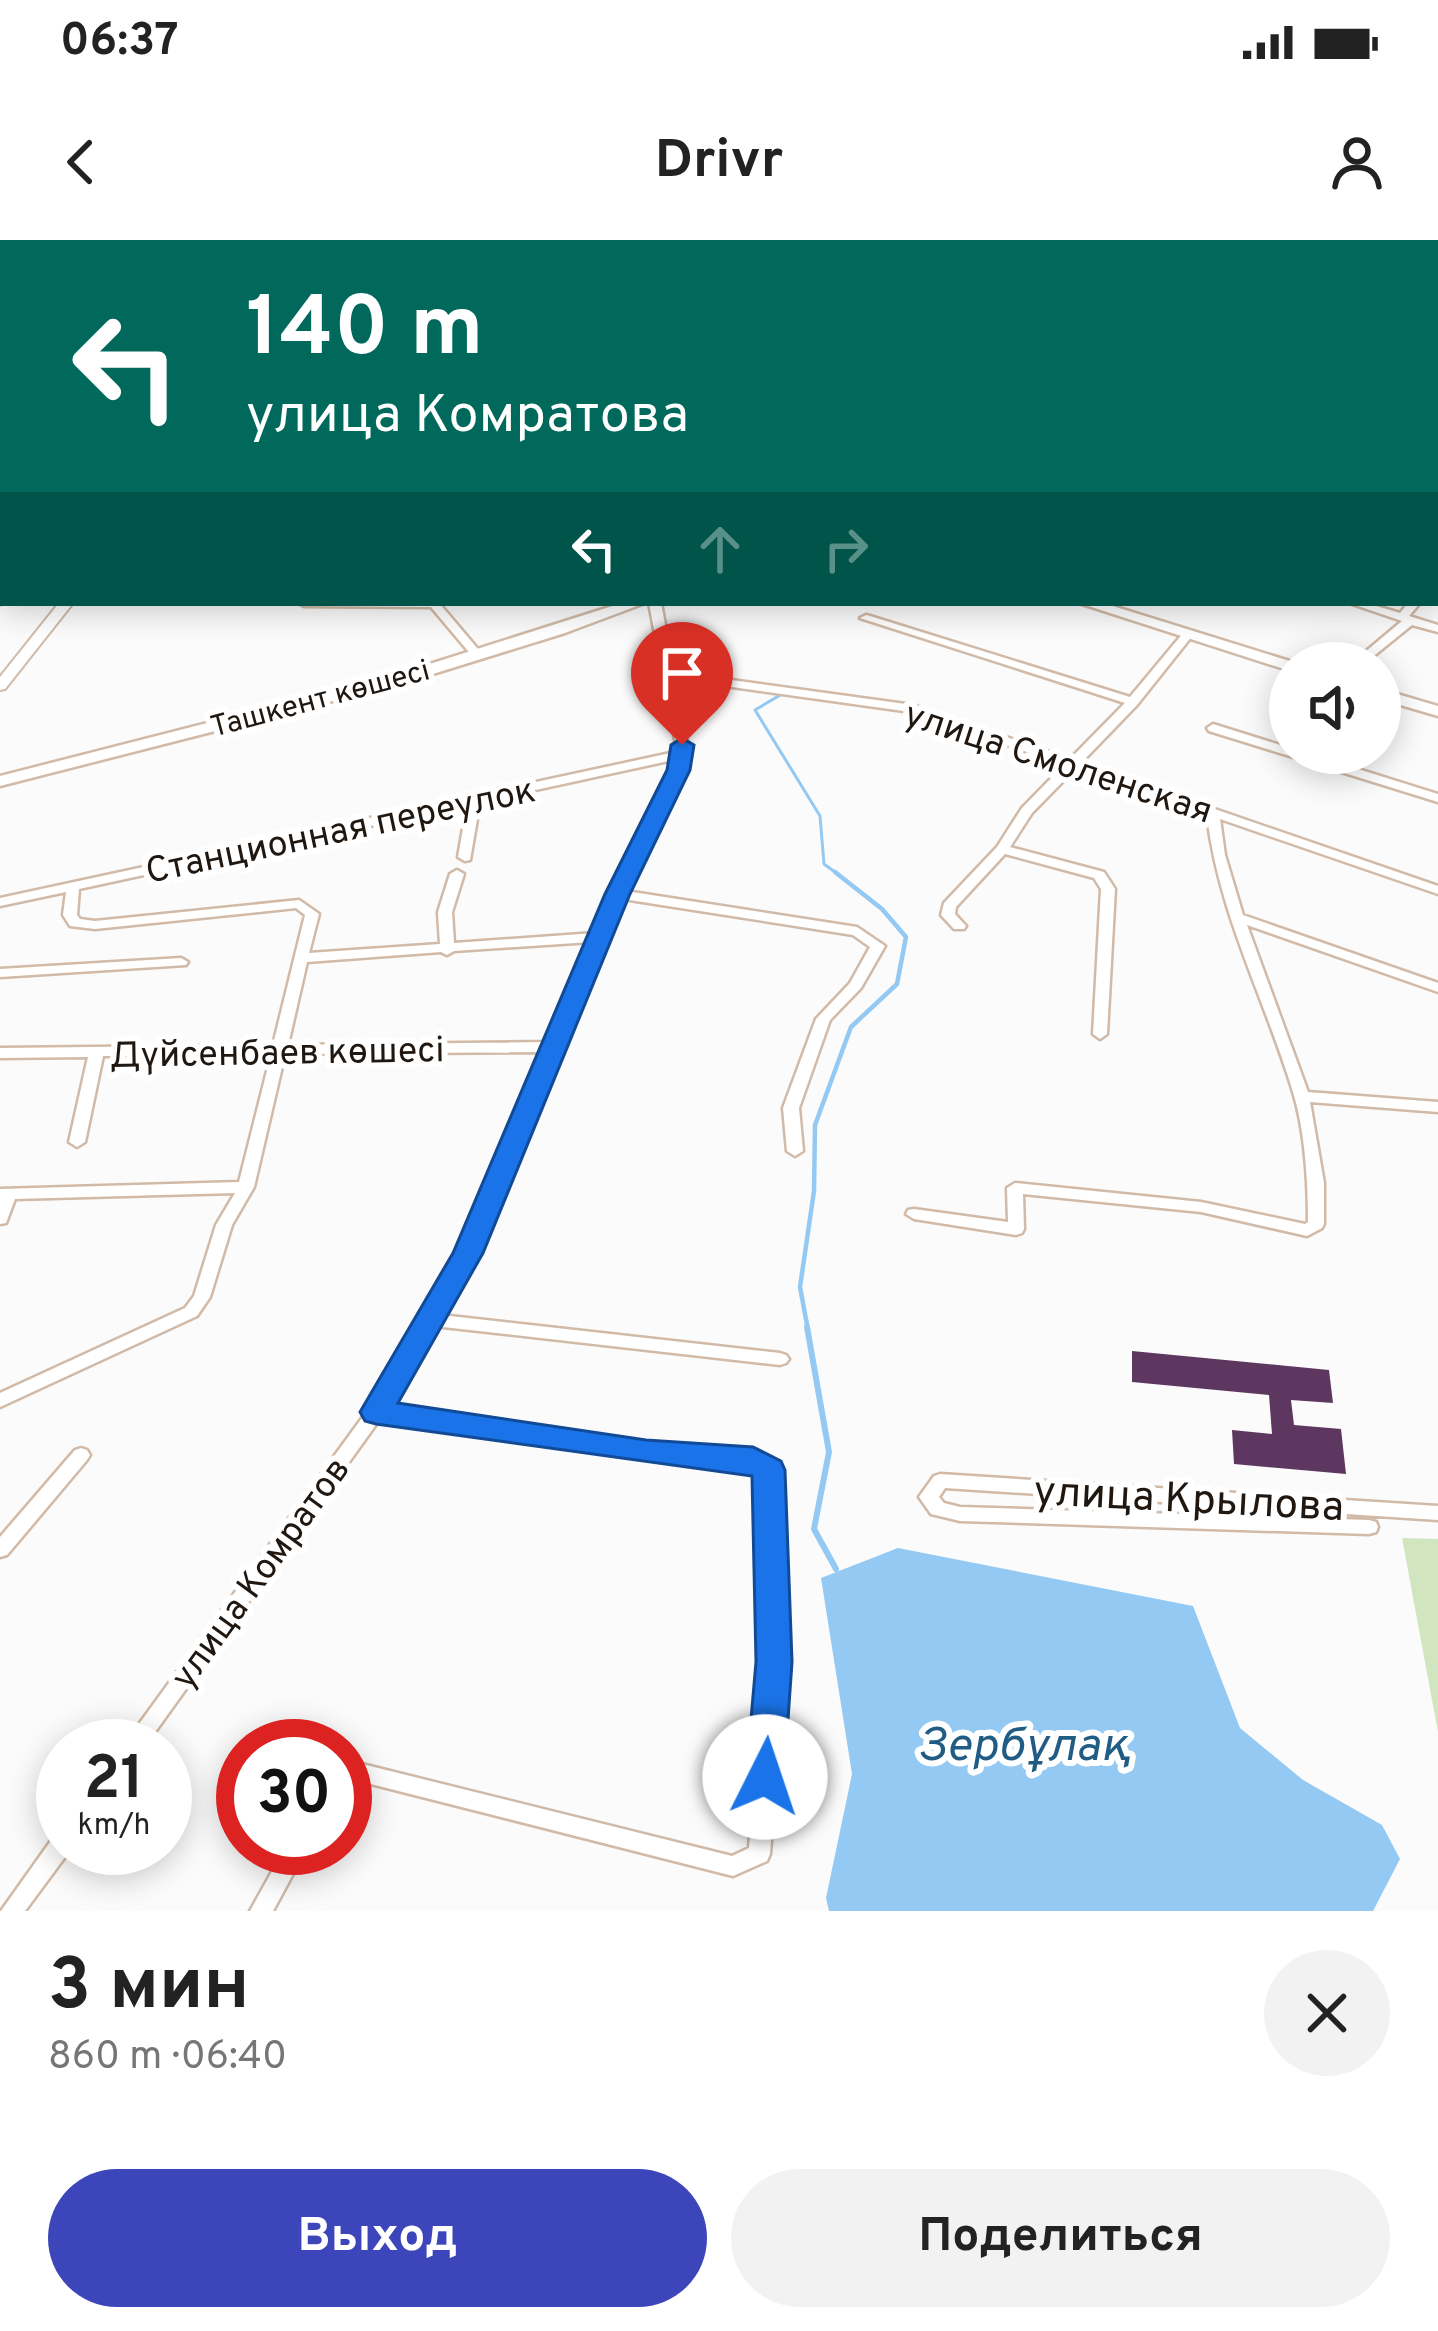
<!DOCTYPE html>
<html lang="ru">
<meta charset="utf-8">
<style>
:root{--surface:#fff;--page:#f2f2f2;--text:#222;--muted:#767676;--accent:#3c46ba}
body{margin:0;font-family:Overpass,sans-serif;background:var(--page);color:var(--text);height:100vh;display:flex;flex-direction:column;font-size:45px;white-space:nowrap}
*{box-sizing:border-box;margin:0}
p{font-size:39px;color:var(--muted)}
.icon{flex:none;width:66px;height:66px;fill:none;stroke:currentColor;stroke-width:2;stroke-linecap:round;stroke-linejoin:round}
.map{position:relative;height:1671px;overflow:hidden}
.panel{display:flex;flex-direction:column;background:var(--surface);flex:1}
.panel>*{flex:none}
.hud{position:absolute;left:0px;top:0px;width:1440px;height:366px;box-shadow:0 6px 30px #0003;background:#00695c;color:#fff;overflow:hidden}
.tools{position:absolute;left:1269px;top:402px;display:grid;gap:24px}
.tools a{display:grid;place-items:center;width:132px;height:132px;border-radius:50%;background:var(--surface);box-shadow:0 6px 30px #0003;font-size:60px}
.speed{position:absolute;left:36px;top:1479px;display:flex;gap:24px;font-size:60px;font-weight:700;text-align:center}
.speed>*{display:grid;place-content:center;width:156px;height:156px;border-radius:50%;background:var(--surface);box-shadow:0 6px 30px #0003;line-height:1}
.speed small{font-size:30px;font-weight:400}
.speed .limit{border:18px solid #d22;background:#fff;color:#111}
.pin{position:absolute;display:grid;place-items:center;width:102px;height:102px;color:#fff;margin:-123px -51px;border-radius:50% 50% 50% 0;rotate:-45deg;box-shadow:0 0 12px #0007}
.pin .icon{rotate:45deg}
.me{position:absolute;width:132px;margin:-66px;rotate:4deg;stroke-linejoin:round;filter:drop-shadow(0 0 9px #0008)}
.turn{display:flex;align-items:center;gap:42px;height:252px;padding:0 48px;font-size:54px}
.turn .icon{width:156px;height:156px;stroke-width:2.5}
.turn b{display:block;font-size:84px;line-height:102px}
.lanes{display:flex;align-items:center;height:114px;padding:0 48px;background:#0003;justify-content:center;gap:60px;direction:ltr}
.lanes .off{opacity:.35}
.round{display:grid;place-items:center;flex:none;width:126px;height:126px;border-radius:63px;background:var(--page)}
.headline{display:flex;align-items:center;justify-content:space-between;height:204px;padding:0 48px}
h1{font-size:72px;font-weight:700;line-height:90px}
.cta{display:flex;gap:24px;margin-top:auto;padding:24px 48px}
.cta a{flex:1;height:138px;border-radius:72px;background:var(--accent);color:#fff;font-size:48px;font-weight:700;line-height:138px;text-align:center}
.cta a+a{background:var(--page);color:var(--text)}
.status{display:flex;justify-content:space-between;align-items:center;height:84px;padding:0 60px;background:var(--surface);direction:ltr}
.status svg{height:33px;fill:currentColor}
header{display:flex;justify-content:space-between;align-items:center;height:156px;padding:0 48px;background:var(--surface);font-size:54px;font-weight:700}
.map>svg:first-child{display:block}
</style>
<div class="status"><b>06:37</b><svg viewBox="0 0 49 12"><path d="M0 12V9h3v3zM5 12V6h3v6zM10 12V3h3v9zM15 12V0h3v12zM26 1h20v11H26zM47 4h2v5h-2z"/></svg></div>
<header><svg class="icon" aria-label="back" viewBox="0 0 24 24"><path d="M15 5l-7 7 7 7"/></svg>Drivr<svg class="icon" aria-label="person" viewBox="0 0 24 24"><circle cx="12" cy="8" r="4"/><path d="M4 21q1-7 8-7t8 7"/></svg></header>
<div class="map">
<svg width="1438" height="1671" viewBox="0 0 1438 1671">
<rect width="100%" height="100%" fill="#fbfbfb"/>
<path fill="#d1e6bf" d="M 1402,1298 L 1438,1299 L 1438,1492 Z"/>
<path fill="#93c9f2" d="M 898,1308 L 1193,1366 L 1240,1488 L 1303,1540 L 1382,1585 L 1400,1619 L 1373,1671 L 829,1671 L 826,1658 L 852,1534 L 821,1338 Z"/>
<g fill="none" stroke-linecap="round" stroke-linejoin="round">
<path stroke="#93c9f2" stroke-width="3" d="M 782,454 L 755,470 L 820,576 L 824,624 L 839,635"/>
<path stroke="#93c9f2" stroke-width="4.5" d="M 808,1090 L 800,1047 L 814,951 L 815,885 L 851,787 L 897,744 L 906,697 L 882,669 L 835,632"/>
<path stroke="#93c9f2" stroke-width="6" d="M 807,1087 L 829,1212 L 814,1289 L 836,1329"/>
</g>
<path fill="#5d375f" d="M 1132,1111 L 1329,1130 L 1333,1163 L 1291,1160 L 1294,1185 L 1341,1189 L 1346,1234 L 1234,1224 L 1232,1190 L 1272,1194 L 1269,1155 L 1132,1142 Z"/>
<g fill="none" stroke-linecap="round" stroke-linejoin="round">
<defs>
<path id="minor" d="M 191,0 L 199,0 L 197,3 L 189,3 Z
M 654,0 L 662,0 L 661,3 L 653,3 Z
M 782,0 L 790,0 L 788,3 L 780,3 Z
M 915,0 L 923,0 L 923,3 L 915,3 Z
M 1183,0 L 1191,0 L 1193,3 L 1185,3 Z
M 1351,0 L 1359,0 L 1361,3 L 1353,3 Z
M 0,50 L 3,50 L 3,56 L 0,56 Z
M 0,92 L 3,92 L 3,98 L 0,98 Z
M 1437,94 L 1438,94 L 1438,100 L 1437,100 Z
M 1437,123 L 1438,123 L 1438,131 L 1437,131 Z
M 0,135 L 3,135 L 3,141 L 0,141 Z
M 1437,183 L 1438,183 L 1438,189 L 1437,189 Z
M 0,184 L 3,184 L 3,190 L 0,190 Z
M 1437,223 L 1438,223 L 1438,229 L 1437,229 Z
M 0,236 L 3,236 L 3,242 L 0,242 Z
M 0,292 L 3,292 L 3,298 L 0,298 Z
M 3,318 L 3,331 L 0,331 L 0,319 Z
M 0,358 L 3,358 L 3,363 L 7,363 L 0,364 Z
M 298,363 L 439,363 L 483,415 L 477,418 L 473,417 L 431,367 L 304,366 Z
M 649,363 L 661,363 L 674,432 L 913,465 L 1070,519 L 1125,463 L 860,378 L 866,375 L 870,376 L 1130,457 L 1184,392 L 1192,392 L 1192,396 L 1137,465 L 1081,523 L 1438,646 L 1438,654 L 1220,579 L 1225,615 L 1243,675 L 1438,743 L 1438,752 L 1247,685 L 1308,852 L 1438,862 L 1438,872 L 1310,862 L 1324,943 L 1324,984 L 1322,988 L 1307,996 L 1201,972 L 1023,954 L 1024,989 L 1022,993 L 1016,995 L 914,979 L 906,974 L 908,970 L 914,969 L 1008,982 L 1007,948 L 1015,943 L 1201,962 L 1305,984 L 1308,982 C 1308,941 1305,891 1293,852 C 1265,759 1218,672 1207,575 L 1075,529 L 1032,573 L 1010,607 L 1104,632 L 1115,649 L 1107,794 L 1100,799 L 1093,794 L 1101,649 L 1094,638 L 1005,614 L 956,667 L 955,674 L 966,686 L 964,689 L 954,689 L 941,675 L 944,663 L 997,607 L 1022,568 L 1064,525 L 911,472 L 675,439 L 688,505 L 684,529 L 626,651 L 857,687 L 885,706 L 861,748 L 830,780 L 799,868 L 803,911 L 795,916 L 787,911 L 783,868 L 816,779 L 850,743 L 870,707 L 853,695 L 623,659 L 476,1013 L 441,1075 L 780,1113 L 786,1115 L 789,1119 L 786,1123 L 780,1125 L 434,1086 L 388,1167 L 646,1205 L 753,1213 L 775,1225 L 778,1230 L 784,1422 L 770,1614 L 767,1621 L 733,1636 L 355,1540 L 345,1544 L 345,1525 L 354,1522 L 732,1616 L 749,1608 L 764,1422 L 760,1233 L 749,1227 L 646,1219 L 380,1179 L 145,1506 L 123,1506 L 370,1167 L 460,1013 L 545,812 L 285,814 L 254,947 L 232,985 L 210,1057 L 197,1076 L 0,1167 L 0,1153 L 185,1068 L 194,1056 L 216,985 L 235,953 L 15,959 L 6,983 L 0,984 L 0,949 L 239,942 L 271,815 L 103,816 L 85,902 L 77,907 L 69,902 L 88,817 L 0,818 L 0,808 L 273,805 L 305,675 L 296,668 L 95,689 L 70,686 L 63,675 L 66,652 L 0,666 L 0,658 L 675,512 L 676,505 ZM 673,520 L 672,529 L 595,693 L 454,703 L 452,672 L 464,634 L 457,630 L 450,634 L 438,672 L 440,704 L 309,713 L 319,674 L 299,660 L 95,681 L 80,679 L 77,675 L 79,649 L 467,565 L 458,617 L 465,621 L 470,620 L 480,562 ZM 591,702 L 549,802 L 288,805 L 307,722 L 441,712 L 447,715 L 454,711 Z
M 1349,363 L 1366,363 L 1400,373 L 1408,363 L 1420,363 L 1409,376 L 1438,385 L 1438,392 L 1412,385 L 1365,423 L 1352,423 L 1402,381 Z
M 1213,484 L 1290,508 L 1290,513 L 1307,513 L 1438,554 L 1438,562 L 1209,491 L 1207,488 Z
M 181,718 L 188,722 L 186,725 L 0,737 L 0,729 Z
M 81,1208 L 87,1210 L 90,1215 L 87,1220 L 7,1315 L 0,1317 L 0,1297 L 75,1210 Z
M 940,1234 L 1438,1266 L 1438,1280 L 945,1248 L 939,1257 L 944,1263 L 960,1267 L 1369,1280 L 1376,1282 L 1378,1287 L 1376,1292 L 1369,1294 L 960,1281 L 931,1274 L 919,1257 L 934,1236 Z
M 63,1593 L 63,1608 L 71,1609 L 25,1671 L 1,1671 L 55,1595 Z
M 285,1608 L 307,1608 L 273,1671 L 250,1671 Z"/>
<path id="tertiary" d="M 325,0 L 335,0 L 333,3 L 323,3 Z
M 1437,271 L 1438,271 L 1438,279 L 1437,279 Z
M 59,363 L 73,363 L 5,449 L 0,450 L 0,437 Z"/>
<path id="secondary" d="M 622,363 L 645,363 L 565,393 L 407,442 L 0,546 L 0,536 L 395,435 Z
M 1079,363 L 1103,363 L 1296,423 L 1290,423 L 1290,431 L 1284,429 Z
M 1380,449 L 1438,466 L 1438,476 L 1380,459 Z"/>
</defs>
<use href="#minor" stroke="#d1baa7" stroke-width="5"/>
<use href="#tertiary" stroke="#d1baa7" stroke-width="4"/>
<use href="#secondary" stroke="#d1baa7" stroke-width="5"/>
<use href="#minor" fill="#fff" fill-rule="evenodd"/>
<use href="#tertiary" fill="#fff" fill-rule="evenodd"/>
<use href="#secondary" fill="#fff" fill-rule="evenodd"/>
</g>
<path fill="#1a73e8" stroke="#114b97" stroke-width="3" d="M 682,498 L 694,505 L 690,530 L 630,654 L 483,1013 L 398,1163 L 646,1200 L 753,1207 L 781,1221 L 785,1230 L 792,1422 L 784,1537 L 779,1549 L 765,1553 L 752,1549 L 746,1537 L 756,1422 L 752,1236 L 376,1184 L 365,1181 L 360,1172 L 453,1013 L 605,654 L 667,530 L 671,505 Z"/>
<g text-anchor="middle" stroke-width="12" stroke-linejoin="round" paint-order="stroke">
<g font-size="30" fill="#1f1710" stroke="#fff">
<text transform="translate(320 458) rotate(-15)" y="10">Ташкент көшесі</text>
</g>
<g font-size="36" fill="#1f1710" stroke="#fff">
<text transform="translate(1059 521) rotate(18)" y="13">улица Смоленская</text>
<text transform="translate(340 589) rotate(-12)" y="13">Станционная переулок</text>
<text transform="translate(277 811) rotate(-1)" y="13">Дүйсенбаев көшесі</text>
<text transform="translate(259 1332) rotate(-54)" y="13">улица Комратов</text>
</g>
<g font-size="42" fill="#1f1710" stroke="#fff">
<text transform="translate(1189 1257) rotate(3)" y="15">улица Крылова</text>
</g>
<g font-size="48" font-style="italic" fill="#215c84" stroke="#fff">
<text x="1025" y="1520">Зербұлақ</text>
</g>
</g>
</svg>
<div class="tools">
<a><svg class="icon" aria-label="sound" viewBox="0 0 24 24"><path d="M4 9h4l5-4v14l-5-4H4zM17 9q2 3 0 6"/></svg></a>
</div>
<div class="speed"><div>21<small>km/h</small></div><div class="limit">30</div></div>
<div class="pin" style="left:682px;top:505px;background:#d93025"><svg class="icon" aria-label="arrive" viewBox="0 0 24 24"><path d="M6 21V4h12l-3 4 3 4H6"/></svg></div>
<svg class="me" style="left:765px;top:1537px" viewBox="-20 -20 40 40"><circle r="19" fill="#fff"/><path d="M0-13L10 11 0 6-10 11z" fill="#1a73e8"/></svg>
<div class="hud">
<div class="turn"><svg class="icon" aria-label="left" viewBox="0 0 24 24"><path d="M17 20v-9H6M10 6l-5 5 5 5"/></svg><div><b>140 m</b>улица Комратова</div></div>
<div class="lanes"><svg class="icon" aria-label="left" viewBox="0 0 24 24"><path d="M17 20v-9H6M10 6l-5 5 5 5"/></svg><svg class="icon off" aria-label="ahead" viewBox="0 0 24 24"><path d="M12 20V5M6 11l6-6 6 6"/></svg><svg class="icon off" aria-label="right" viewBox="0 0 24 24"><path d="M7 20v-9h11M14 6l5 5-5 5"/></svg></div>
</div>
</div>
<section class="panel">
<div class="headline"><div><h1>3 мин</h1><p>860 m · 06:40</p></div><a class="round"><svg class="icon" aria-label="close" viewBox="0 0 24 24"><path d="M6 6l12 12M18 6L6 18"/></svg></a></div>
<div class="cta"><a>Выход</a><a>Поделиться</a></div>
</section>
